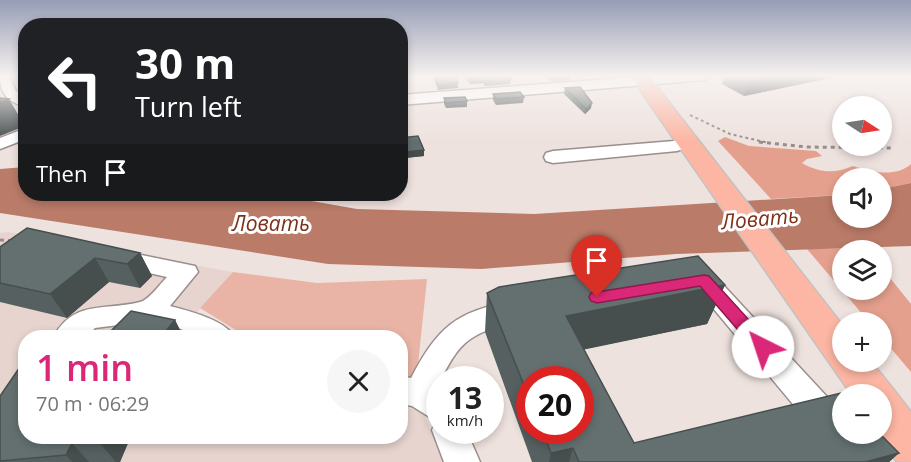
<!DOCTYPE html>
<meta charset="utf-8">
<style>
:root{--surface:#fff;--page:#f6f6f6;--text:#222;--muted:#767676;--accent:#db2777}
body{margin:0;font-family:"Open Sans",sans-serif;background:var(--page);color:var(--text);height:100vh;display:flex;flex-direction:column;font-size:22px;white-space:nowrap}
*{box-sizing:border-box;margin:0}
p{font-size:20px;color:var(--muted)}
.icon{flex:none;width:33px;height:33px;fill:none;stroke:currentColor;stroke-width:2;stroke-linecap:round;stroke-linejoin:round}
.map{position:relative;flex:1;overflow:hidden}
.drawer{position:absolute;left:18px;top:330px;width:390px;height:114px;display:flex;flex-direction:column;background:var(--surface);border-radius:24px;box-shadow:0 3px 9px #0003}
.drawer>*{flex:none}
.banner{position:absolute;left:18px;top:18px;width:390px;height:183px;border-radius:24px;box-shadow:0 3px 9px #0003;background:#202124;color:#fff;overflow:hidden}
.needle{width:39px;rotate:102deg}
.tools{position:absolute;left:832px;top:96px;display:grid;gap:12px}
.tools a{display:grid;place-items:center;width:60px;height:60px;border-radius:50%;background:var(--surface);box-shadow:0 3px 9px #0003;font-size:30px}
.speed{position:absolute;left:426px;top:366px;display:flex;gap:12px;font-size:30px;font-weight:700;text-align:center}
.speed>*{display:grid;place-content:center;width:78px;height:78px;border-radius:50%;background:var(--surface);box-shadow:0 3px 9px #0003;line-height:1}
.speed small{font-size:15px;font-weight:400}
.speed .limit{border:9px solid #d22;background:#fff;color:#111}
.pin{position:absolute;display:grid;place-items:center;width:51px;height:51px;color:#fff;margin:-62px -26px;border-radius:50% 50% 50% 0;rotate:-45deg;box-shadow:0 0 6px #0007}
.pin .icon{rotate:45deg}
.me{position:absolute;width:66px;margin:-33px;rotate:319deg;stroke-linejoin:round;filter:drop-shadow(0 0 4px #0008)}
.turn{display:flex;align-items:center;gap:21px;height:126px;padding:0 18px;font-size:27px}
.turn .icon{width:78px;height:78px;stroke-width:2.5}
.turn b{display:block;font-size:42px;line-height:51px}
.then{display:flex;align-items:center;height:57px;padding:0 18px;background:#0003;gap:12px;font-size:22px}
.round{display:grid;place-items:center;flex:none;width:63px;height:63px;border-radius:32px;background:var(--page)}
.summary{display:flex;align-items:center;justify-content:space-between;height:102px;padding:0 18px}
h1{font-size:36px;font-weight:600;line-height:45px;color:var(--accent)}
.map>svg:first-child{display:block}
</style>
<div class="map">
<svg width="911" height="462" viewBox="0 0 911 462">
<rect width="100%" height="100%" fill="#eee2de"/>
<path fill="#e7d4ce" d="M 9,232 L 233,272 L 182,329 L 199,337 L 26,338 L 26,436 L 400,436 L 401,407 L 423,411 L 443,462 L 0,462 L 0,233 Z"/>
<path fill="#e9b4a5" d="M 233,272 L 317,283 L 427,279 L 417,374 L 401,396 L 400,338 L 247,337 L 200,308 Z"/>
<path fill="#e4a08d" d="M 725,137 L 749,146 L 816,151 L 822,156 L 807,159 L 802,163 C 820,173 834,174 853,166 C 872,172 895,178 911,164 L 911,183 L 882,189 L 882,178 L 843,178 L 843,195 L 771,199 L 718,141 Z
M 856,248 L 861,250 L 843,250 L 843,290 L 882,290 L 882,268 L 911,304 L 911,372 L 882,338 L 882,322 L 869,322 L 807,249 Z"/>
<path fill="#bb7b69" d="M 25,167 L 26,194 L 272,194 L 357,209 L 534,214 L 843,195 L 843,218 L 882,218 L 882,189 L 911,183 L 911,246 L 676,254 L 481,269 L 328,264 L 0,213 L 0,169 Z"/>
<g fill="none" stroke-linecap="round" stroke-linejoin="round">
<defs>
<path id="minor" d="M 0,76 L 9,76 L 16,91 L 26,96 L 26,107 C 8,102 0,94 0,76 Z
M 648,76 L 712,76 L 705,80 L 400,105 L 400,95 Z
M 26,128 L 26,139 L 0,149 L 0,138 Z
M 688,136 L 694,137 L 697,141 L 694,145 L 677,151 L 553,163 L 546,161 L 544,157 L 546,153 L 553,151 L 674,141 Z
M 117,250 L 195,266 L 198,272 L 170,306 C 189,311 226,320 235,338 L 196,338 L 181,329 L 150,321 L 95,328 L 86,338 L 53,338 C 73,299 106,311 140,302 C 149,300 160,284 167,277 L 109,264 L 105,258 L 109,252 Z
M 704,271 L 713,274 L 843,414 L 843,434 L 861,434 L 876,450 L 882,462 L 841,462 L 698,290 L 688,287 L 684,281 L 688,275 Z
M 514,301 L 524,304 L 527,311 L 524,318 C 470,335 461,336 437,388 L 440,390 L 440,430 L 466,430 L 480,462 L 444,462 L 432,430 L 436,421 L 412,406 L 400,404 L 400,376 L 411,378 C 438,327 456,311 514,301 Z"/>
<path id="major" d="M 633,76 L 651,76 L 660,91 L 843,326 L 843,362 L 871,362 C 885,378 897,394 911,412 L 911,462 L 896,461 L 877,434 L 882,434 L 882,394 L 851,394 L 642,93 Z"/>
</defs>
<use href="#minor" stroke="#9a8f8c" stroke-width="3"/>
<use href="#major" stroke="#c3c2c1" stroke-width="3"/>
<path stroke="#968e8b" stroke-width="2" stroke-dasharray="3 3" stroke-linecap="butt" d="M 690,115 L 730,134 L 769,143"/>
<path stroke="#968e8b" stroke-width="3" stroke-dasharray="4 4" stroke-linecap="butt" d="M 759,142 L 807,147 L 894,148
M 0,240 L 13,241"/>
<use href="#minor" fill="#fff" fill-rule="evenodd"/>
<use href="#major" fill="#fcb6a3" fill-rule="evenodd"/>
</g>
<path fill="#566060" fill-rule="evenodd" d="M 434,76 L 455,76 L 458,83 L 458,88 L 438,90 L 434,79 Z
M 463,76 L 509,76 L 511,79 L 510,84 L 485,86 L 483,83 L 470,84 Z
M 546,76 L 569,76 L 569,80 L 551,81 Z
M 724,76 L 839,76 L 744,96 L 722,84 Z
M 565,88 L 591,108 L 585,114 L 564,94 Z
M 493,94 L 524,97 L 523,103 L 496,105 L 493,100 Z
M 444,98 L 467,101 L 467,107 L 446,108 L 444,104 Z
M 400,138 L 424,150 L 424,156 L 405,158 L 400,145 Z
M 0,247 L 140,253 L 152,276 L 140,288 L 109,282 L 67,318 L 0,302 Z
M 725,285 L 707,324 L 584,349 L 634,443 L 899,453 L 889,462 L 532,462 L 485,332 L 487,293 ZM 530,380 L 580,430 L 530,430 Z
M 175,320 L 182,334 L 179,338 L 110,338 L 108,334 Z
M 0,396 L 26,436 L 131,436 L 120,462 L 0,462 Z"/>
<path fill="#464e4e" d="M 773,76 L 839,76 L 744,96 L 750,81 Z
M 483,78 L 483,83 L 470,84 L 470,79 Z
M 9,99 L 25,126 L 0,136 L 0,103 Z
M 592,103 L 591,108 L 585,114 L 586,109 Z
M 424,150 L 424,156 L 405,158 L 405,152 Z
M 140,253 L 152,276 L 140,288 L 127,264 Z
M 95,258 L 109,282 L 67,318 L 50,294 Z
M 725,285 L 707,324 L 558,355 L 566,316 Z
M 175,320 L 182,334 L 179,338 L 160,338 Z
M 101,436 L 131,436 L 120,462 L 116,462 L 98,441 Z
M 72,443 L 89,462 L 72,462 L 66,455 Z
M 573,448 L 569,462 L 549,462 L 551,453 Z
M 899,453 L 889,462 L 865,462 Z"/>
<path fill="#647070" stroke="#464e4e" stroke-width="1.5" d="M 435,76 L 455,76 L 458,83 L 438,85 Z
M 468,76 L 509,76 L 511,79 L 485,81 L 483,78 L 470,79 Z
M 741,76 L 773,76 L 750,81 Z
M 580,87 L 592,103 L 586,109 L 565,88 Z
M 520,92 L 524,97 L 496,99 L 493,94 Z
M 465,97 L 467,101 L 446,103 L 444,98 Z
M 0,98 L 9,99 L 0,103 Z
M 418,136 L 424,150 L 405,152 L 400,138 Z
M 27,228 L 140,253 L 127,264 L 95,258 L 50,294 L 0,283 L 0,247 Z
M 698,256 L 725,285 L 566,316 L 634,443 L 841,393 L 843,395 L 843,434 L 880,434 L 899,453 L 865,462 L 579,462 L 573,448 L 551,453 L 542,430 L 580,430 L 580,380 L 530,380 L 530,400 L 487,293 L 499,287 Z
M 131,311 L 175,320 L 160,338 L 121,338 L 108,334 Z
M 24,361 L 26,361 L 26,436 L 101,436 L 98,441 L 72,443 L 66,455 L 0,461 L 0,396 Z"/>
<linearGradient id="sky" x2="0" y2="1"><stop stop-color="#969db5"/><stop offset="0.54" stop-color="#f7f2f0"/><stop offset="1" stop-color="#f7f2f0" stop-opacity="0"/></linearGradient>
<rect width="911" height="141" fill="url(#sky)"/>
<path fill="#db2777" stroke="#8e194d" stroke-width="1.5" d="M 704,275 L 709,276 L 769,342 L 772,347 L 769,352 L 763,354 L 757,352 L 700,286 L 597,303 L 591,301 L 589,297 L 591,293 L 597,292 Z"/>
<g text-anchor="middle" stroke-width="6" stroke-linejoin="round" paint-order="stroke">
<g font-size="21" font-style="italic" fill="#7e2f18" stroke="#fff">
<text transform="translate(760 219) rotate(-5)" y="7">Ловать</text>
<text x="271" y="231">Ловать</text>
</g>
</g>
</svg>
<div class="tools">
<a><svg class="needle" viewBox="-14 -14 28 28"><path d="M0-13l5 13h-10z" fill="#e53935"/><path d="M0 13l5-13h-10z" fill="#767676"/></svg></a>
<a><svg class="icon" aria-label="sound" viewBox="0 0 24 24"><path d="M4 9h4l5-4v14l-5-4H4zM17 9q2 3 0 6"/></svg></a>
<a><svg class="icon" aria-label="layers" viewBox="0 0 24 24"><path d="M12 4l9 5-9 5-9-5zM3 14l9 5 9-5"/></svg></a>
<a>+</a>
<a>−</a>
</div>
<div class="speed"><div>13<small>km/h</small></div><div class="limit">20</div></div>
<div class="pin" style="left:597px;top:297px;background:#d93025"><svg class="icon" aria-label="arrive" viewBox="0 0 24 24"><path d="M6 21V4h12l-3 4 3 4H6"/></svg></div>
<svg class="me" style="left:763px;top:347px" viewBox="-20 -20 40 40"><circle r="19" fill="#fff"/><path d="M0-13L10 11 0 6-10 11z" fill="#db2777"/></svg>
<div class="banner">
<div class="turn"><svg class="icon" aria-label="left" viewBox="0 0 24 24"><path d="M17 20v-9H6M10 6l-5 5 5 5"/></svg><div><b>30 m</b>Turn left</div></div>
<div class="then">Then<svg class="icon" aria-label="arrive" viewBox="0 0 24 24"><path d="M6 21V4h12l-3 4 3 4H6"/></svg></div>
</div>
<section class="drawer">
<div class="summary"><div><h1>1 min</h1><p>70 m · 06:29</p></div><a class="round"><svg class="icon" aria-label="close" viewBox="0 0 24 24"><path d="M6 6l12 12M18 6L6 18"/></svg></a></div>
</section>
</div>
